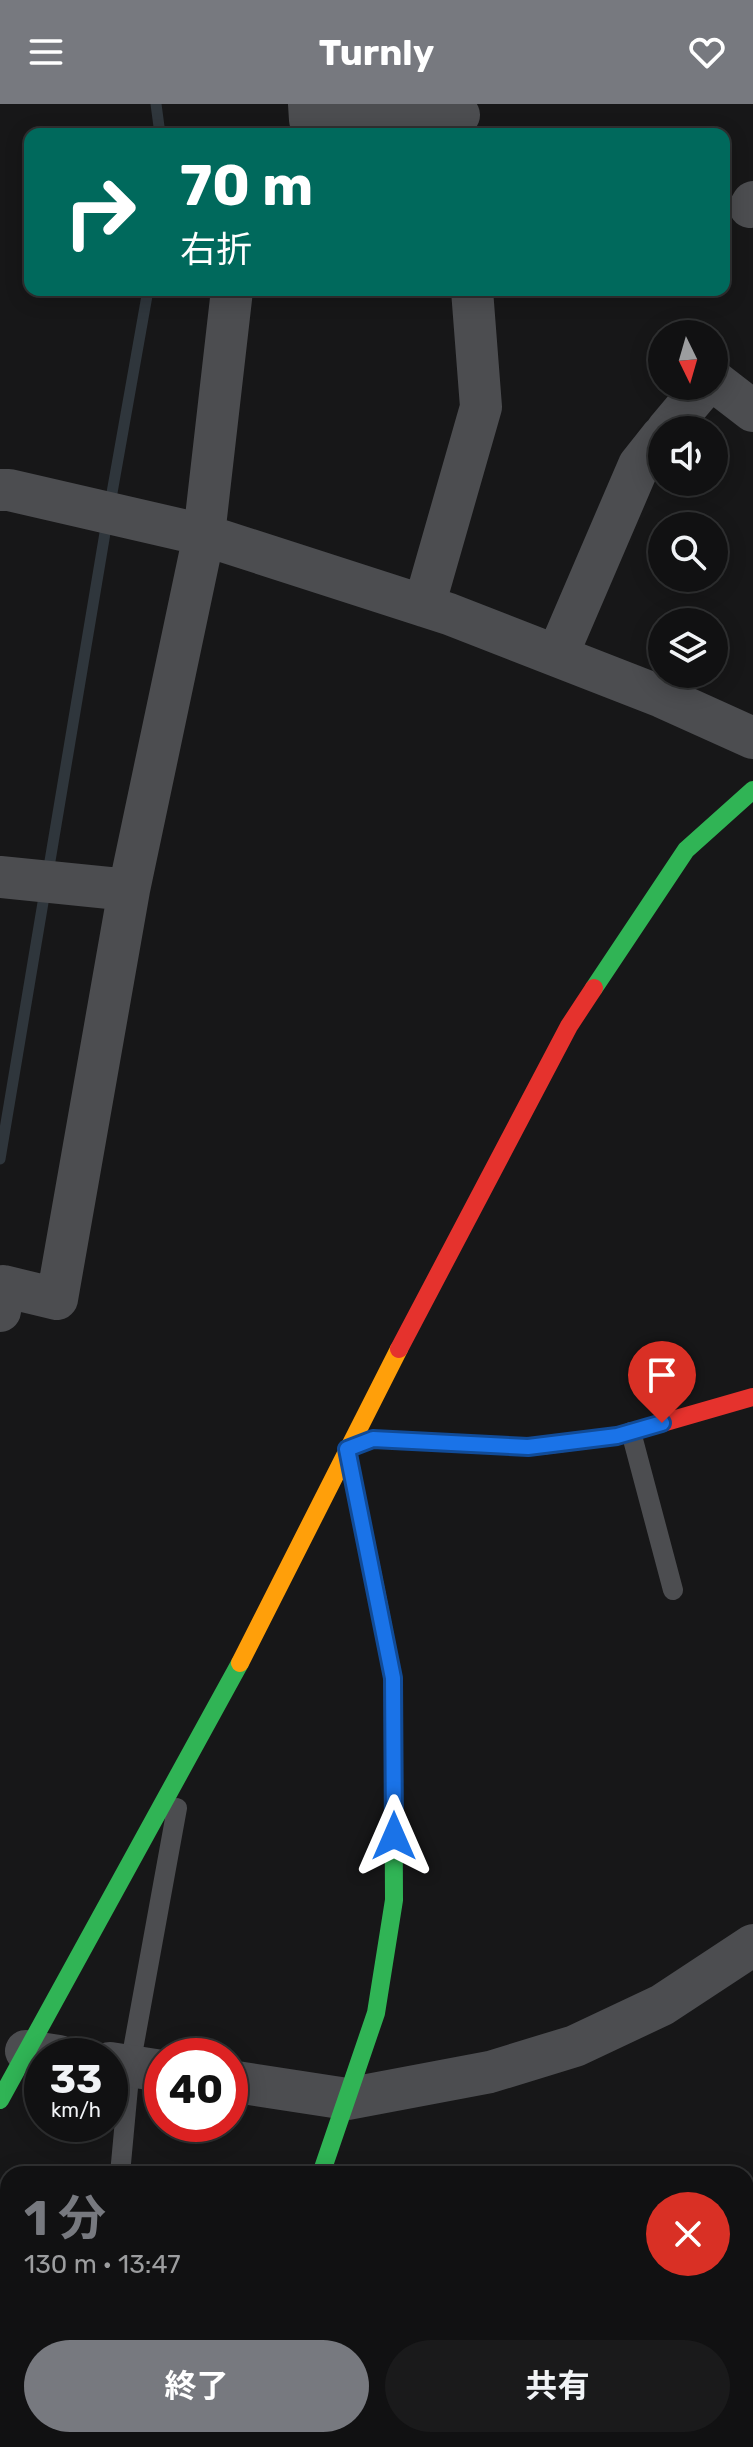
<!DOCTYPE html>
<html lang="ja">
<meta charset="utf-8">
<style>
:root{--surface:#111112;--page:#1a1a1b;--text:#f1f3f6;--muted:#9c9d9f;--line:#303132;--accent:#77797f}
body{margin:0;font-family:Rubik,"Noto Sans JP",sans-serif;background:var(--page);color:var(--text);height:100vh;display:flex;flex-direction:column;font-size:30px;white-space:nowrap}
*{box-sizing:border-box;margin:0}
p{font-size:26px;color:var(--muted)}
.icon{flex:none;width:44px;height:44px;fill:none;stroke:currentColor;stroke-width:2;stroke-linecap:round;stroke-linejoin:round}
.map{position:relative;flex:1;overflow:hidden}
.side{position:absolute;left:0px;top:2062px;width:754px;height:282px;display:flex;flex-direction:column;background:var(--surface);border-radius:24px 24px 0 0;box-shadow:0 4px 20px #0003,0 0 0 2px var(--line)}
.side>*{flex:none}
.top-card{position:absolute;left:24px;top:24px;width:706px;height:168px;border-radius:16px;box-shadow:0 4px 20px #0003,0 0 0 2px var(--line);background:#00695c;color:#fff;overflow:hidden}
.needle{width:52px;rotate:175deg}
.buttons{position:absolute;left:648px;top:216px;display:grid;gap:16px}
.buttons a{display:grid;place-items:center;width:80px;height:80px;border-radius:50%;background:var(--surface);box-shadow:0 4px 20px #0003,0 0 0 2px var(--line);font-size:40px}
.speed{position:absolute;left:24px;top:1934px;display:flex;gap:16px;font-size:40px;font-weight:700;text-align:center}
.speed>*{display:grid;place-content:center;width:104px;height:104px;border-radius:50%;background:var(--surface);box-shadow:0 4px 20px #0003,0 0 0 2px var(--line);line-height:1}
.speed small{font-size:20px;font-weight:400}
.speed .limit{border:12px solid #d22;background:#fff;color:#111}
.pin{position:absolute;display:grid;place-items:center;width:68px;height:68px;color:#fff;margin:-82px -34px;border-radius:50% 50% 50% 0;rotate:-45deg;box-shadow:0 0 8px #0007}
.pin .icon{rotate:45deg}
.me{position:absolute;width:88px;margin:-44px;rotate:0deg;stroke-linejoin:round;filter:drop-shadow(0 0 6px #0008)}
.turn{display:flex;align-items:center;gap:28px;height:168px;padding:0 24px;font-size:36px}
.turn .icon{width:104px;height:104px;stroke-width:2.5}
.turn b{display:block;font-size:56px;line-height:68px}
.round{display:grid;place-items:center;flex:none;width:84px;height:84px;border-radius:42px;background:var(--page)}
.head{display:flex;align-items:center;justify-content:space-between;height:136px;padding:0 24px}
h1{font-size:48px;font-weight:700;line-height:60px;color:var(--accent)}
.action{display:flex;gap:16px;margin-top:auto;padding:16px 24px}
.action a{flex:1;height:92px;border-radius:48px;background:var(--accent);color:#fff;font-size:32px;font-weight:700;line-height:92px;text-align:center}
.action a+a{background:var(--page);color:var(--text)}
header{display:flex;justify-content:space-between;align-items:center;height:104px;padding:0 24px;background:var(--accent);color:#fff;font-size:36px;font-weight:700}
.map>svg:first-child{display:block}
</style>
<header><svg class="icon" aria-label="menu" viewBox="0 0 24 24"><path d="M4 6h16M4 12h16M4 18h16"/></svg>Turnly<svg class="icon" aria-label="heart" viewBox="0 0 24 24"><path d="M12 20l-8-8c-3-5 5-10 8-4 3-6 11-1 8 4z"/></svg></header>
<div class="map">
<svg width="753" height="2343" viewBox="0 0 753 2343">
<rect width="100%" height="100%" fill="#171718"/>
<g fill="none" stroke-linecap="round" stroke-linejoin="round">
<path stroke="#2f363c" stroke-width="11" d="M 156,0 L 160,30
M 110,400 L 148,186
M 0,1055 L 107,417"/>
<path stroke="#4c4d50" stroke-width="20" d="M 631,1328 L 673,1486
M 120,2070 L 130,1962 L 177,1704
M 141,2336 L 142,2343"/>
<path stroke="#4c4d50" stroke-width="42" d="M 309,0 L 310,16 L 459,11
M 750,103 L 753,98
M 714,277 L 753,307
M 667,326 L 704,282
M 0,386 L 9,386 L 204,431 L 449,510 L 662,593 L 753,634
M 424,502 L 481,303 L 472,186
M 557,552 L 639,361 L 662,332
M 0,773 L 129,786
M 0,1207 L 3,1182 L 57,1195 L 129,786 L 204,431 L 232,186
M 26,1947 L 59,1952
M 110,1959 L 162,1967
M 230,1977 L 347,1995 L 490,1968 L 575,1942 L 662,1901 L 753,1841
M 286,2336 L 287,2343
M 718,2343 L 733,2336"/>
<path stroke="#30b455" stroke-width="18" d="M 594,884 L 686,746 L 753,686
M 0,1996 L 240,1559
M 321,2070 L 376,1909 L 394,1796 L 393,1574 L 379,1502"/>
<path stroke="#ff9f0a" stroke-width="18" d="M 379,1502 L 347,1345 L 373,1335 L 528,1343 L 548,1341
M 240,1559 L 399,1245"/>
<path stroke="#e5322d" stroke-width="18" d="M 399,1245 L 569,922 L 594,884
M 548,1341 L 617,1332 L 753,1293"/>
</g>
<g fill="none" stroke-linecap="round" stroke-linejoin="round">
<defs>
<path id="route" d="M 394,1732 L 393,1574 L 347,1345 L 373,1335 L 528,1343 L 617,1332 L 662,1319"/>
</defs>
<use href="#route" stroke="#114b97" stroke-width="20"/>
<use href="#route" stroke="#1a73e8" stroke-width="14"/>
</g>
</svg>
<div class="buttons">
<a><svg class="needle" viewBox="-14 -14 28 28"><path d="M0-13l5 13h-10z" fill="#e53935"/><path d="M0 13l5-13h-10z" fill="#9c9d9f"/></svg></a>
<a><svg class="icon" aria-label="sound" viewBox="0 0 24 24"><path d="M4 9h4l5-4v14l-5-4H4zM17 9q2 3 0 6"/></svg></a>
<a><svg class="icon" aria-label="search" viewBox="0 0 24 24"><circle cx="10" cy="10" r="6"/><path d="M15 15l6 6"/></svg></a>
<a><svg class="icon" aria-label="layers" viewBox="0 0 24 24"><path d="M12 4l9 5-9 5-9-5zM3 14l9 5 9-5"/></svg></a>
</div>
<div class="speed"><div>33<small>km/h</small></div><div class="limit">40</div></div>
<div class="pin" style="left:662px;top:1319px;background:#d93025"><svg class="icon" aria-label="arrive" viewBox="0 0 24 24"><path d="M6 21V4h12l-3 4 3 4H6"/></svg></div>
<svg class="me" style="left:394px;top:1732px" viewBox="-20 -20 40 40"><path d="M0-17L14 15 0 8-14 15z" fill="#1a73e8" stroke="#fff" stroke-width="4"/></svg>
<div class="top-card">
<div class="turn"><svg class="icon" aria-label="right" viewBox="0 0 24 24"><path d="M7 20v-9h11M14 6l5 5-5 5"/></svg><div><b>70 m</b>右折</div></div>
</div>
<section class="side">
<div class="head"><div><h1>1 分</h1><p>130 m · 13:47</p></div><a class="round" style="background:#d93025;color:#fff"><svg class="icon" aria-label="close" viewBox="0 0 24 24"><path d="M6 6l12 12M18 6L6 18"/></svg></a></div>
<div class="action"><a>終了</a><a>共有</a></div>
</section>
</div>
